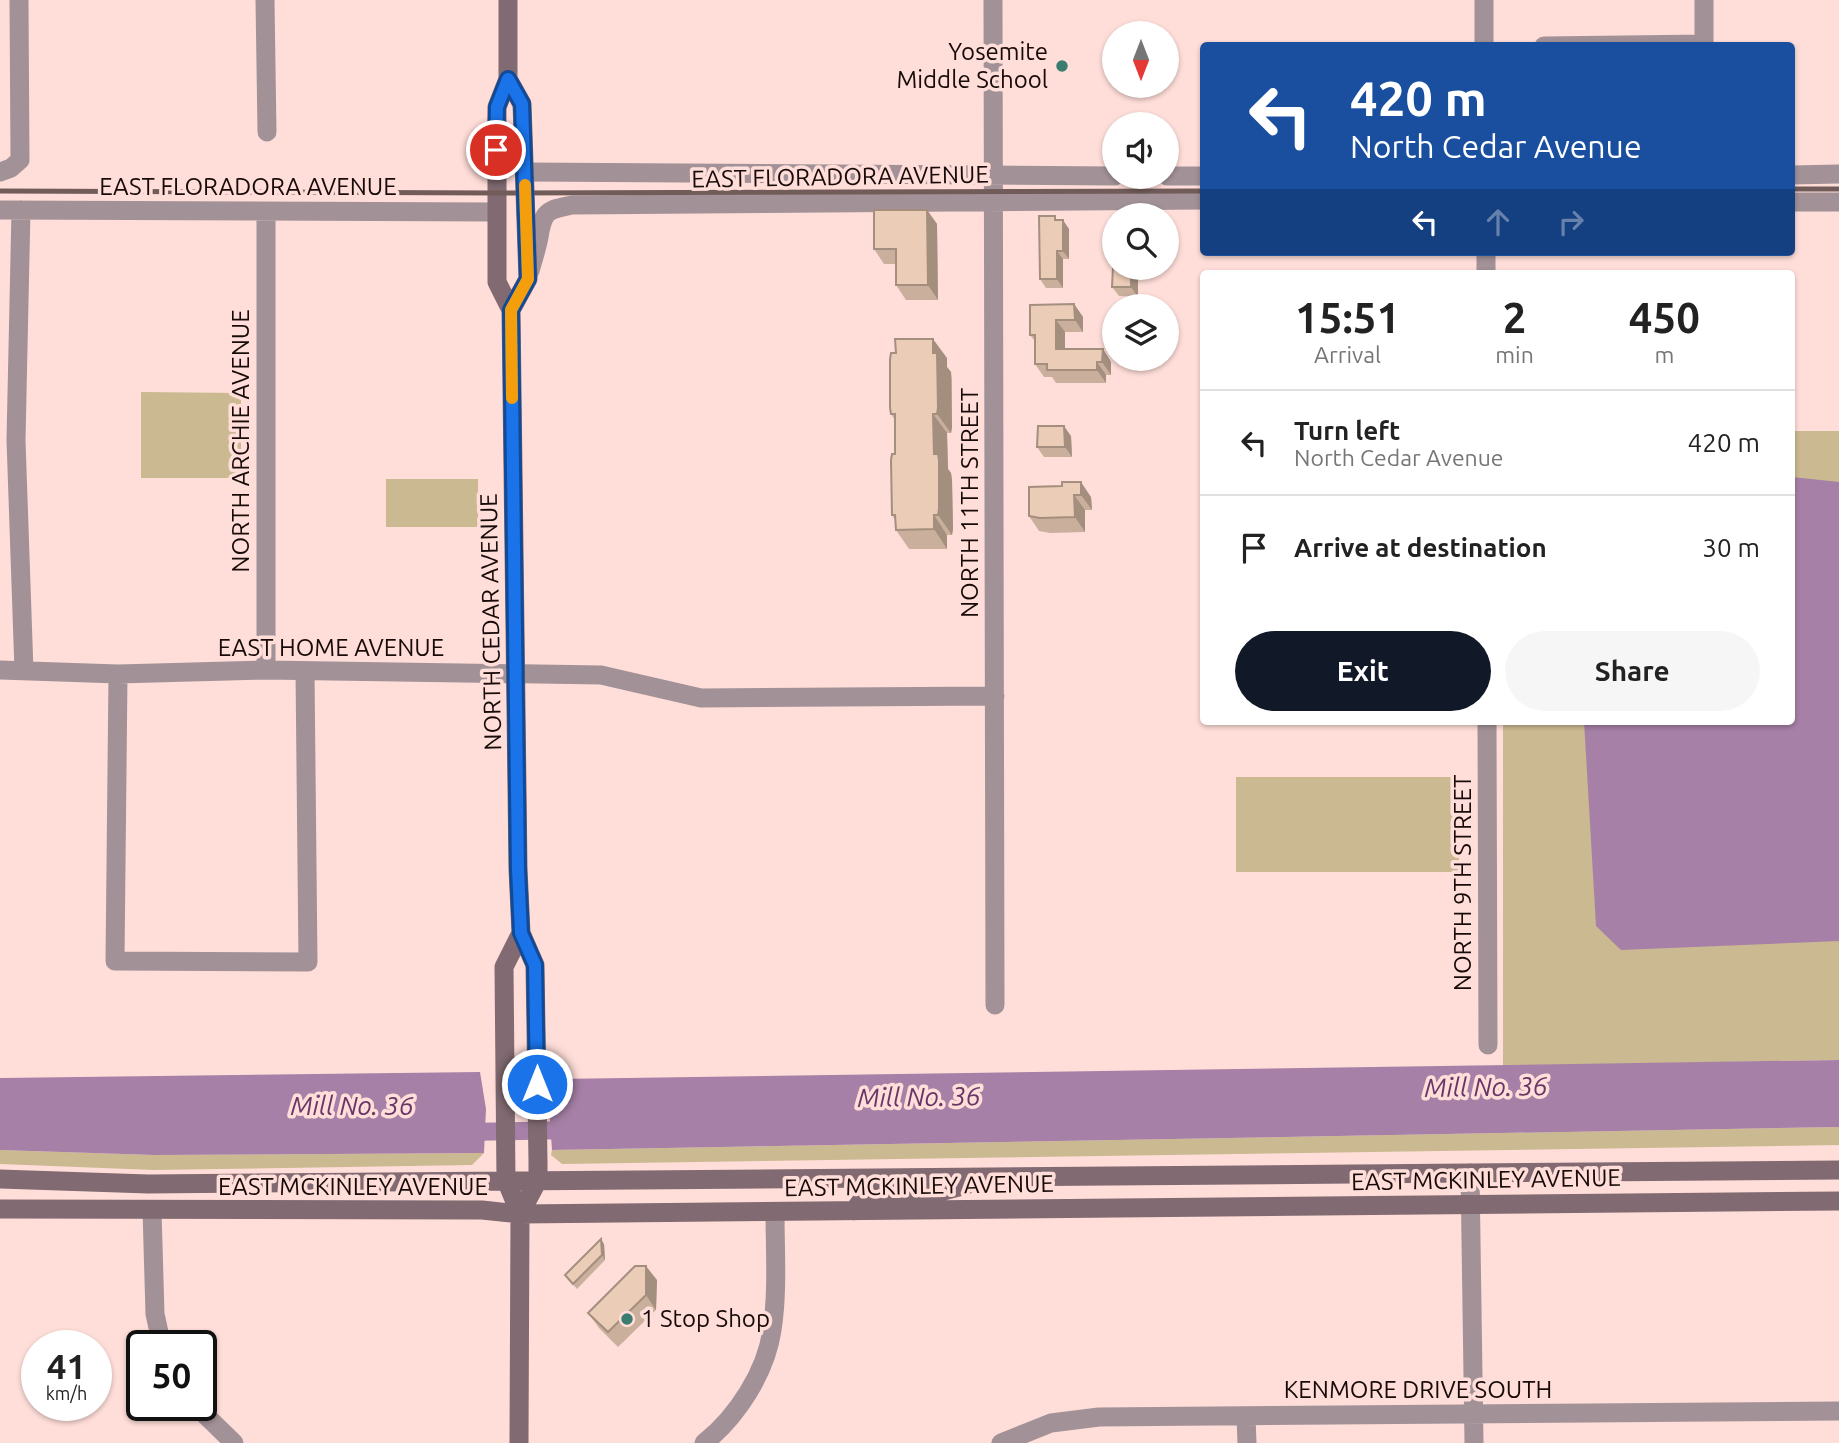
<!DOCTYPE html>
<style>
:root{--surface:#fff;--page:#f6f6f6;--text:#222;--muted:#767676;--line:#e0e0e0;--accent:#111827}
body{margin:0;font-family:Ubuntu,sans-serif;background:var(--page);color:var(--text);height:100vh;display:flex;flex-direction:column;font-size:26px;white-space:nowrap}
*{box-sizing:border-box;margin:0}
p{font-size:23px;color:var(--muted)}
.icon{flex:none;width:38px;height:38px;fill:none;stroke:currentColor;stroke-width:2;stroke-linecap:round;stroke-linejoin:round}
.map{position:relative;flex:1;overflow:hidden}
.details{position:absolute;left:1200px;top:270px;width:595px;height:455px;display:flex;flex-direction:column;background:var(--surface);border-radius:7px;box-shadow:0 2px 5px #0004}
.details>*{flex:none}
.hud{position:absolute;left:1200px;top:42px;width:595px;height:214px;border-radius:7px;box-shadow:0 2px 5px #0004;background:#1a4fa0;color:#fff;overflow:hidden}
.needle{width:46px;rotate:180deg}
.buttons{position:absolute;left:1102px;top:21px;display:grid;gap:14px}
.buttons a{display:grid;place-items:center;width:77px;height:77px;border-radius:50%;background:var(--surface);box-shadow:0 2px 5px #0004;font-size:35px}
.speed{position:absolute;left:21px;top:1330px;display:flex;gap:14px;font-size:35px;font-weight:700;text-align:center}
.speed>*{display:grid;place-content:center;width:91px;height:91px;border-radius:50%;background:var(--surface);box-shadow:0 2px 5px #0004;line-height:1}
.speed small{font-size:18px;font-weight:400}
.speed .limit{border:4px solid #111;border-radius:10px;background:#fff;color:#111}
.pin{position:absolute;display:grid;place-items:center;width:60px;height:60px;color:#fff;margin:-30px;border:4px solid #fff;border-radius:50%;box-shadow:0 2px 7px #0007}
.me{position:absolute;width:77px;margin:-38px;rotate:0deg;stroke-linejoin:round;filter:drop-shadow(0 0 5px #0008)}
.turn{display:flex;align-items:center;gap:24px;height:147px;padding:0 35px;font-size:32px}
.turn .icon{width:91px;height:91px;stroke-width:2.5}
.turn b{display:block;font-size:49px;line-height:60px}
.lanes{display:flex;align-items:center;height:66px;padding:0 35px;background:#0003;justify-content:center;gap:35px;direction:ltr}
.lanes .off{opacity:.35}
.eta{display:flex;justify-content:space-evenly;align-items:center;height:119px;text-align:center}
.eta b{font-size:42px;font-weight:700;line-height:49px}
.action{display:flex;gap:14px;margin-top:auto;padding:14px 35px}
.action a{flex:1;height:80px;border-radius:42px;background:var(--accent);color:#fff;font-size:28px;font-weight:700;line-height:80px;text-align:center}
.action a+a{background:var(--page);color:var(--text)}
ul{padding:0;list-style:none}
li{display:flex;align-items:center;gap:21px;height:105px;padding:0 35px;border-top:2px solid var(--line)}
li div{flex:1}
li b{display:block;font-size:26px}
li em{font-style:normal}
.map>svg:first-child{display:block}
</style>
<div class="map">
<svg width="1839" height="1443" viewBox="0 0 1839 1443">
<rect width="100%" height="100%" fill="#ffded9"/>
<path fill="#cbb991" d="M 141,392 L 241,393 L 241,478 L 141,478 Z
M 1792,431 L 1839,431 L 1839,1060 L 1503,1066 L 1503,721 L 1792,721 Z
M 386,479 L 478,479 L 478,527 L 386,527 Z
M 1236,777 L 1459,777 L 1459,872 L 1236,872 Z
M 1839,1127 L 1839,1145 L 562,1164 L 551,1155 L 552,1150 Z
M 0,1150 L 154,1155 L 484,1153 L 472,1165 L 154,1170 L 0,1164 Z"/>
<path fill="#a680a6" d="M 1792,477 L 1839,482 L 1839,941 L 1621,950 L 1596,926 L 1584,721 L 1792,721 Z
M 1839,1060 L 1839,1127 L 552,1150 L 549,1108 L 556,1079 Z
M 480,1072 L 486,1109 L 484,1153 L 154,1155 L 0,1150 L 0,1078 Z"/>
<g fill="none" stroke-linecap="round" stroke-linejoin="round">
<path stroke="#a680a6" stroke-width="18" d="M 462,1132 L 574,1130"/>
<path stroke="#a29297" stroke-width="19" d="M 265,0 L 267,132
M 993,0 L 995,1005
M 1484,0 L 1484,46
M 1704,0 L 1704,46
M 1544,46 L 1704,44
M 0,172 L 11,168 L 20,160 L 19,0
M 525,172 L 1115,176
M 1792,175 L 1839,174
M 1167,176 L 1204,176
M 1792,202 L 1839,202
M 0,210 L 496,212
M 21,210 L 16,440 L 24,671
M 266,212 L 266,670
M 1486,252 L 1486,273
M 530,271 C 533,260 537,248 539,237 C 543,211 547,210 572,205 L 1204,200
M 0,670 L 118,674 L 266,670 L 601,675 L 701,698 L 995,696
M 118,674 L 115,961 L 308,962 L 305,671
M 1487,721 L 1488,1045
M 1470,1173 L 1474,1443
M 152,1210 L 155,1314 L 162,1346
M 195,1405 L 234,1443
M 1246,1416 L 1247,1443
M 704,1443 C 737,1417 766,1372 772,1330 C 778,1292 775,1251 775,1212
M 1001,1443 L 1051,1423 L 1099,1417 L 1839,1411"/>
<path stroke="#816a71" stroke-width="19" d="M 508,0 L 508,79 L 497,107 L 497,282 L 511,310 L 518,869 L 521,933 L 535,965 L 538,1162 L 538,1180 L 520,1214
M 508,79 L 522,104 L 528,279 L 511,310
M 0,1179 L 148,1184 L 1839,1170
M 0,1209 L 482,1210 L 520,1214 L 1839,1201
M 854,1211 L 863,1198 L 875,1195 L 932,1194 L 966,1185
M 519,1443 L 520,1214 L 506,1180 L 504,967 L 521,933"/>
<path stroke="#715c59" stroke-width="5" d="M 1792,189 L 1839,189
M 0,191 L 496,193 L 1204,191"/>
</g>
<path fill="#caaf9d" d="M 927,210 L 937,224 L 938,300 L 906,300 L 896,285 L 896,264 L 884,264 L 874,249 Z
M 1058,220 L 1069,229 L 1069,259 L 1063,259 L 1063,288 L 1046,288 L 1040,279 Z
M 1138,277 L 1138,297 L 1119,296 L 1112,287 Z
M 1074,304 L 1083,317 L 1083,332 L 1065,332 L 1065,349 L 1103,349 L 1111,362 L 1111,375 L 1106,375 L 1106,383 L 1056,383 L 1052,377 L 1044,377 L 1035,364 L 1035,341 L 1030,335 Z
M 947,358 L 947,367 L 951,372 L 952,379 L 952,427 L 951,433 L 947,433 L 948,469 L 951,473 L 952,480 L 953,529 L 952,535 L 947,535 L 947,549 L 909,549 L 896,530 L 896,521 L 892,515 L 895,454 L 895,420 L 891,414 Z
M 1071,436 L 1072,457 L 1044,457 L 1037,447 Z
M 1062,486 L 1091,497 L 1092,510 L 1085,510 L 1085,532 L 1050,533 L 1039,531 L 1029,516 Z
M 604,1244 L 605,1260 L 577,1289 L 565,1275 Z
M 657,1280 L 656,1310 L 618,1347 L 599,1328 L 588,1313 Z"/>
<path fill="#a48f7f" d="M 927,210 L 937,224 L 938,300 L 928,285 Z
M 1063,220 L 1069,229 L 1069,259 L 1063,251 Z
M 1057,251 L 1063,259 L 1063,288 L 1057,279 Z
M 1131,268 L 1138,277 L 1138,297 L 1131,287 Z
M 1074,304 L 1083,317 L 1083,332 L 1075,320 Z
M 1056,320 L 1065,332 L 1065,362 L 1056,349 Z
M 933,339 L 947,358 L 947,367 L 951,372 L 952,427 L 951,433 L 937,414 Z
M 1103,349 L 1111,362 L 1111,375 L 1102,362 Z
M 1097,362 L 1106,375 L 1106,383 L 1097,370 Z
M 933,414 L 947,433 L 948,469 L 951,473 L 952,480 L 953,529 L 952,535 L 938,515 L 934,454 Z
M 1064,426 L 1071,436 L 1072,457 L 1065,447 Z
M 1081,482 L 1091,497 L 1092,510 L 1081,495 Z
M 1074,495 L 1085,510 L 1085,532 L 1075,517 Z
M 934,515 L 947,535 L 947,549 L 934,529 Z
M 601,1239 L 604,1244 L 605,1260 L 602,1255 Z
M 646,1266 L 657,1280 L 656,1310 L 646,1295 Z"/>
<path fill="#ebccb6" stroke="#a48f7f" stroke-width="2" d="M 874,210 L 927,210 L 928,285 L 896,285 L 896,249 L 874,249 Z
M 1039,216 L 1055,216 L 1055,220 L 1063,220 L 1063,251 L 1057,251 L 1057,279 L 1040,279 Z
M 1113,267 L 1115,268 L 1131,268 L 1131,287 L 1112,287 Z
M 1074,304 L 1075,320 L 1056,320 L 1056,349 L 1103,349 L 1102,362 L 1097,362 L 1097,370 L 1047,370 L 1047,364 L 1035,364 L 1035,335 L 1030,335 L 1030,305 Z
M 895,339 L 933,339 L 933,353 L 937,353 L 938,408 L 937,414 L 933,414 L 934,454 L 938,454 L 939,460 L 939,509 L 938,515 L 934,515 L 934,529 L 896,530 L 895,515 L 892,515 L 891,460 L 892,454 L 895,454 L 895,414 L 891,414 L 890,408 L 890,359 L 891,353 L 896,353 Z
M 1038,426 L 1064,426 L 1065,447 L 1037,447 Z
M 1062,482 L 1081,482 L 1081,495 L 1074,495 L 1075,517 L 1040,518 L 1029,516 L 1029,487 L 1062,486 Z
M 601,1239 L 602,1255 L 573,1284 L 565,1275 Z
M 635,1266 L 646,1266 L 646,1295 L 608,1332 L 588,1313 Z"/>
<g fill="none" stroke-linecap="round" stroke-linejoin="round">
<defs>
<path id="route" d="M 496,150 L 497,107 L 508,79 L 522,104 L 528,279 L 511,310 L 518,869 L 521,933 L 535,965 L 537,1084"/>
</defs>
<use href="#route" stroke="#114b97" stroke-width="18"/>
<use href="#route" stroke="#1a73e8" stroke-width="12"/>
<path stroke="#f59e0b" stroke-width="12" d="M 512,398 L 511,310 L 528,279 L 525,185"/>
</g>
<g fill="#3a7d70" stroke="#ffded9" stroke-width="2.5">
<circle cx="1062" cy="66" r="7"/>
<circle cx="627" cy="1319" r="7"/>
</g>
<g text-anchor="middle" stroke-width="7" stroke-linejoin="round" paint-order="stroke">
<g font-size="24" fill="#170a08" stroke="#ffded9" text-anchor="end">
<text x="1048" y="60">Yosemite<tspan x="1048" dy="28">Middle School</tspan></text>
<text x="641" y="1327" text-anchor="start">1 Stop Shop</text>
</g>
<g font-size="24" fill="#170a08" stroke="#ffded9">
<text transform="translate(840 177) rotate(-1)" y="8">EAST FLORADORA AVENUE</text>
<text x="248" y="195">EAST FLORADORA AVENUE</text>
<text transform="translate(241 441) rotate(-90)" y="8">NORTH ARCHIE AVENUE</text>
<text transform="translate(970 503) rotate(-90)" y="8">NORTH 11TH STREET</text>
<text transform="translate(491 622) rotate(-91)" y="8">NORTH CEDAR AVENUE</text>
<text x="331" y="656">EAST HOME AVENUE</text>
<text transform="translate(1463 883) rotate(-90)" y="8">NORTH 9TH STREET</text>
<text transform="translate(1486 1180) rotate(-1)" y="8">EAST MCKINLEY AVENUE</text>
<text transform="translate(919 1186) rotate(-1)" y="8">EAST MCKINLEY AVENUE</text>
<text x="353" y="1195">EAST MCKINLEY AVENUE</text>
<text x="1418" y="1398">KENMORE DRIVE SOUTH</text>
</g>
<g font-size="26" font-style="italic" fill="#683769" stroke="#ffded9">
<text transform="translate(1486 1087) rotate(-1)" y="9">Mill No. 36</text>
<text transform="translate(919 1097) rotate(-1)" y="9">Mill No. 36</text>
<text x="352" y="1115">Mill No. 36</text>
</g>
</g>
</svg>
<div class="buttons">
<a><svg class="needle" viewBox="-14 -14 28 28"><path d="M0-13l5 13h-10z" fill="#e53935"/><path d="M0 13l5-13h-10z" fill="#767676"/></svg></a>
<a><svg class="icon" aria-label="sound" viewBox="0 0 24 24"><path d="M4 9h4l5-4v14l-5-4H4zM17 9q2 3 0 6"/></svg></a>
<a><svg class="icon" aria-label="search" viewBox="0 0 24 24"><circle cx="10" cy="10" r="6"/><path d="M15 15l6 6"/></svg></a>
<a><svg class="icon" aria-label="layers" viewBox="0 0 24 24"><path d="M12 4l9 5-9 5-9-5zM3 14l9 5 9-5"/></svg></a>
</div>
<div class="speed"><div>41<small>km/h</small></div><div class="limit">50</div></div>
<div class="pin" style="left:496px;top:150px;background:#d93025"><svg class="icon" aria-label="arrive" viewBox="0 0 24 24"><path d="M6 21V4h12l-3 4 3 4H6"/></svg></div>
<svg class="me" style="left:537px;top:1084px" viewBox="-20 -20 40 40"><circle r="17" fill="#1a73e8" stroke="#fff" stroke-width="3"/><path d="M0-11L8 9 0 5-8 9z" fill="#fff"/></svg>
<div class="hud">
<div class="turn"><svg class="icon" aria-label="left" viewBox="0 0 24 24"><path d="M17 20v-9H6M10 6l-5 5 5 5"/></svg><div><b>420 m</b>North Cedar Avenue</div></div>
<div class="lanes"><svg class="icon" aria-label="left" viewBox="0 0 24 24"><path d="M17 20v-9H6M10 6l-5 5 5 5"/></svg><svg class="icon off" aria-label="ahead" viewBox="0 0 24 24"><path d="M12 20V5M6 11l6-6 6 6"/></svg><svg class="icon off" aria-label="right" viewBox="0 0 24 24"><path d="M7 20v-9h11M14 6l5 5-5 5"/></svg></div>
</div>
<section class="details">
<div class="eta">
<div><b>15:51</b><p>Arrival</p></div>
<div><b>2</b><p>min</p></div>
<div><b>450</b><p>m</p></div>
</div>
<ul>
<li><svg class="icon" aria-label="left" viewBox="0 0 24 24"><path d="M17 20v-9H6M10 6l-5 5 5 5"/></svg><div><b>Turn left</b><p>North Cedar Avenue</p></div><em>420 m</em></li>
<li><svg class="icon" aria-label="arrive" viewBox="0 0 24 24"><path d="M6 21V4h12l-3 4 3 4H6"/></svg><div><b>Arrive at destination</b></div><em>30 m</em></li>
</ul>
<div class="action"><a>Exit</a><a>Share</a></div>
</section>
</div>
